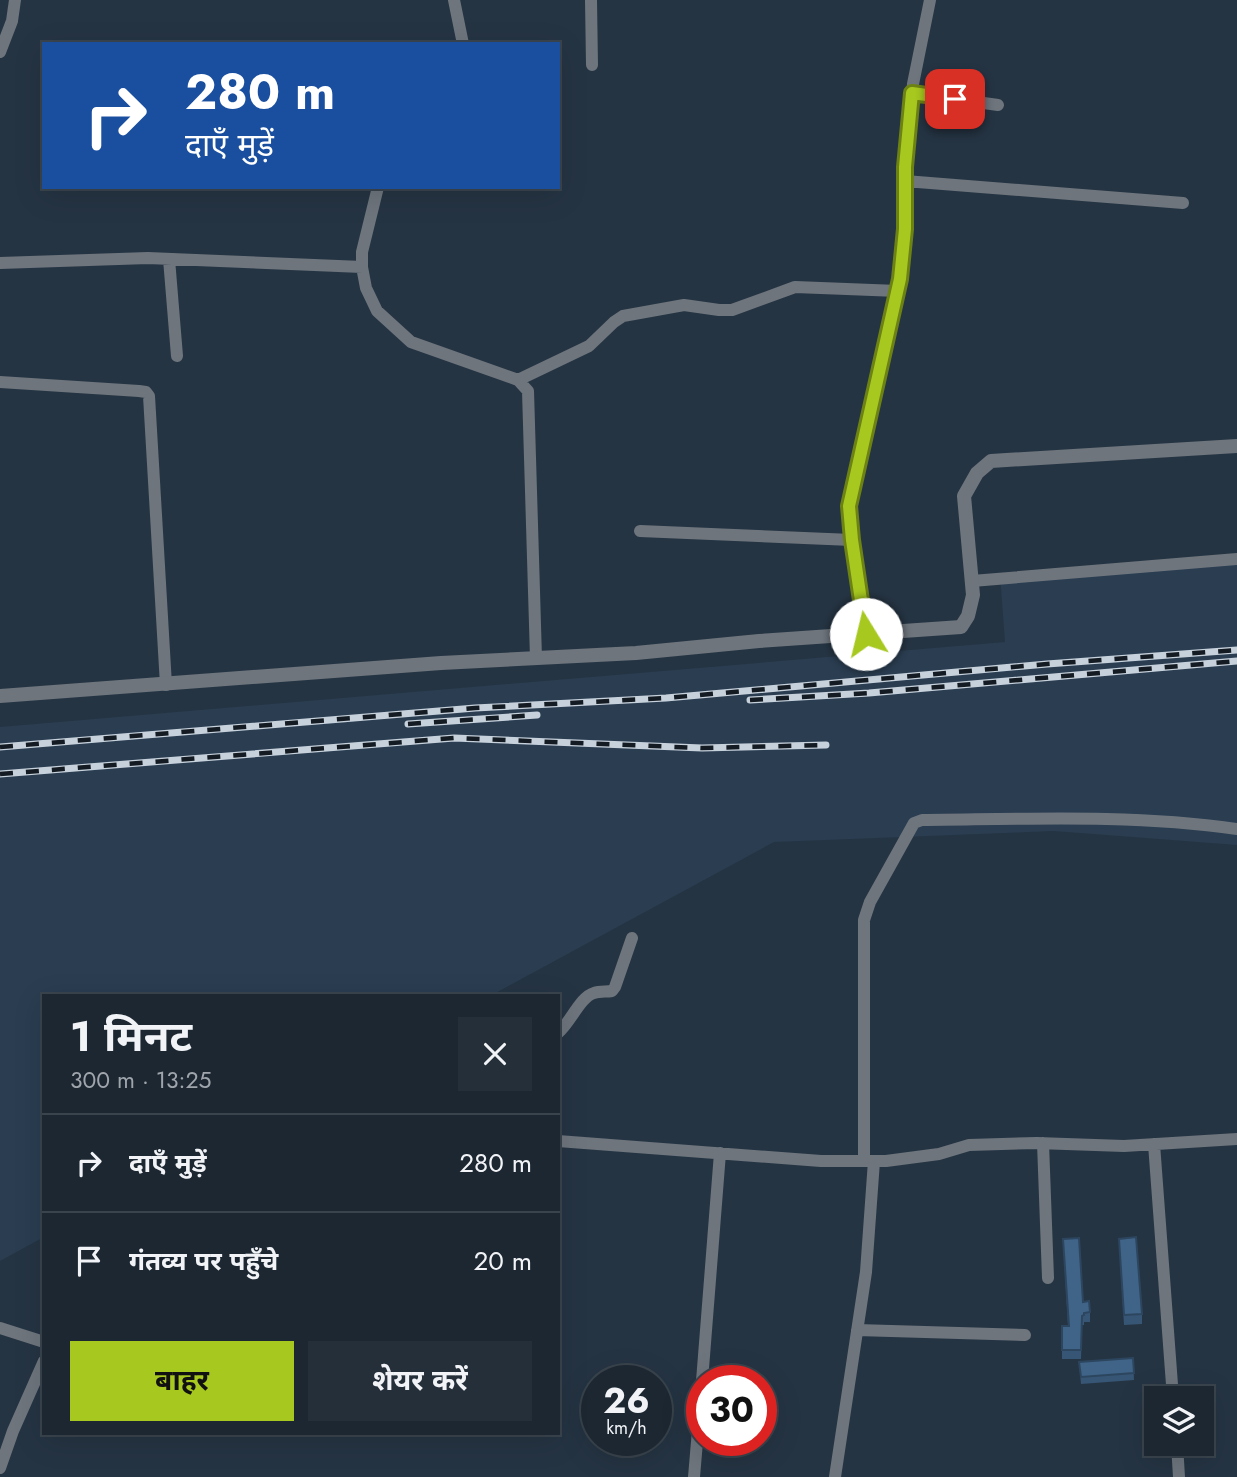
<!DOCTYPE html>
<html lang="hi">
<meta charset="utf-8">
<style>
:root{--surface:#1c2732;--page:#252f3a;--text:#f1f3f6;--muted:#a0a5ac;--line:#3a444d;--accent:#a7c81f}
body{margin:0;font-family:Jost,"Noto Sans Devanagari",sans-serif;background:var(--page);color:var(--text);height:100vh;display:flex;flex-direction:column;font-size:26px;white-space:nowrap}
*{box-sizing:border-box;margin:0}
p{font-size:23px;color:var(--muted)}
.icon{flex:none;width:38px;height:38px;fill:none;stroke:currentColor;stroke-width:2;stroke-linecap:round;stroke-linejoin:round}
.map{position:relative;flex:1;overflow:hidden}
.side{position:absolute;left:42px;top:994px;width:518px;height:441px;display:flex;flex-direction:column;background:var(--surface);border-radius:0px;box-shadow:0 7px 28px #0002,0 0 0 2px var(--line)}
.side>*{flex:none}
.banner{position:absolute;left:42px;top:42px;width:518px;height:147px;border-radius:0px;box-shadow:0 7px 28px #0002,0 0 0 2px var(--line);background:#1a4fa0;color:#fff;overflow:hidden}
.tools{position:absolute;left:1144px;top:1386px;display:grid;gap:14px}
.tools a{display:grid;place-items:center;width:70px;height:70px;border-radius:0px;background:var(--surface);box-shadow:0 7px 28px #0002,0 0 0 2px var(--line);font-size:35px}
.speed{position:absolute;left:581px;top:1365px;display:flex;gap:14px;font-size:35px;font-weight:700;text-align:center}
.speed>*{display:grid;place-content:center;width:91px;height:91px;border-radius:50%;background:var(--surface);box-shadow:0 7px 28px #0002,0 0 0 2px var(--line);line-height:1}
.speed small{font-size:18px;font-weight:400}
.speed .limit{border:10px solid #d22;background:#fff;color:#111}
.pin{position:absolute;display:grid;place-items:center;width:60px;height:60px;color:#fff;margin:-30px;border-radius:14px;box-shadow:0 4px 10px #0006}
.me{position:absolute;width:77px;margin:-38px;rotate:351deg;stroke-linejoin:round;filter:drop-shadow(0 0 5px #0008)}
.turn{display:flex;align-items:center;gap:24px;height:147px;padding:0 28px;font-size:32px}
.turn .icon{width:91px;height:91px;stroke-width:2.5}
.turn b{display:block;font-size:49px;line-height:60px}
.round{display:grid;place-items:center;flex:none;width:74px;height:74px;border-radius:0px;background:var(--page)}
.overview{display:flex;align-items:center;justify-content:space-between;height:119px;padding:0 28px}
h1{font-size:42px;font-weight:700;line-height:52px}
.action{display:flex;gap:14px;margin-top:auto;padding:14px 28px}
.action a{flex:1;height:80px;border-radius:0px;background:var(--accent);color:#111;font-size:28px;font-weight:700;line-height:80px;text-align:center}
.action a+a{background:var(--page);color:var(--text)}
ul{padding:0;list-style:none}
li{display:flex;align-items:center;gap:21px;height:98px;padding:0 28px;border-top:2px solid var(--line)}
li div{flex:1}
li b{display:block;font-size:26px}
li em{font-style:normal}
.map>svg:first-child{display:block}
</style>
<div class="map">
<svg width="1237" height="1477" viewBox="0 0 1237 1477">
<rect width="100%" height="100%" fill="#253443"/>
<path fill="#2a3d51" d="M 1237,560 L 1237,845 L 1054,831 L 774,842 L 490,996 L 44,996 L 44,1237 L 0,1261 L 0,727 L 1005,642 L 1000,575 Z"/>
<g fill="none" stroke-linecap="round" stroke-linejoin="round">
<path stroke="#6e757d" stroke-width="12" d="M 454,0 L 463,44
M 591,0 L 592,65
M 0,52 L 12,21 L 15,0
M 912,93 L 998,105
M 905,181 L 1183,203
M 378,187 L 362,252 L 362,267 L 366,288 L 377,311 L 411,342 L 518,380 L 528,391 L 536,658
M 169,259 L 177,356
M 0,263 L 148,258 L 362,267
M 518,380 L 589,346 L 614,322 L 623,316 L 684,305 L 719,310 L 732,310 L 795,287 L 898,291
M 0,382 L 139,391 L 146,392 L 149,396 L 166,685
M 640,531 L 852,540
M 972,581 L 1237,559
M 866,634 L 849,506 L 900,279 L 905,229 L 905,167 L 913,84 L 930,0
M 558,1033 C 571,1022 580,997 594,993 C 600,991 606,992 612,991 L 615,987 L 632,938
M 558,1141 L 821,1161 L 886,1161 L 939,1154 L 969,1145 L 1037,1143 L 1124,1146 L 1237,1139
M 1043,1143 L 1048,1278
M 1154,1144 L 1173,1398
M 864,1161 L 864,920 L 870,902 L 914,823 L 922,820 C 1027,819 1133,814 1237,829
M 0,1328 L 44,1342
M 857,1330 L 1025,1335
M 702,1381 L 720,1153
M 1177,1444 L 1179,1477
M 0,1468 L 13,1431 L 44,1361
M 694,1477 L 702,1383
M 835,1477 L 866,1272 L 874,1161"/>
<path stroke="#6e757d" stroke-width="14" d="M 0,696 L 441,663 L 636,653 L 759,641 L 961,627 L 968,616 L 973,595 L 964,496 L 977,473 L 991,461 L 1237,446"/>
<defs>
<path id="rail" d="M 750,700 L 869,693 L 1237,661
M 408,724 L 537,715
M 0,747 L 475,708 L 666,698 L 1047,664 L 1237,650
M 0,774 L 454,738 L 702,748 L 826,745"/>
</defs>
<use href="#rail" stroke="#c7d1dc" stroke-width="7"/>
<use href="#rail" stroke="#141b22" stroke-width="4.5" stroke-dasharray="13" stroke-linecap="butt"/>
</g>
<path fill="#375675" d="M 1063,1239 L 1083,1302 L 1090,1312 L 1090,1322 L 1084,1322 L 1084,1325 L 1082,1325 L 1081,1359 L 1062,1359 L 1062,1326 L 1068,1326 Z
M 1119,1239 L 1142,1314 L 1142,1324 L 1124,1325 Z
M 1133,1358 L 1134,1380 L 1081,1384 L 1079,1362 Z"/>
<path fill="#406488" stroke="#2d465f" stroke-width="2" d="M 1136,1237 L 1142,1314 L 1124,1315 L 1119,1239 Z
M 1079,1238 L 1083,1302 L 1089,1301 L 1090,1312 L 1084,1313 L 1084,1315 L 1082,1316 L 1081,1350 L 1062,1350 L 1062,1326 L 1069,1326 L 1063,1239 Z
M 1133,1358 L 1134,1373 L 1081,1377 L 1079,1362 Z"/>
<g fill="none" stroke-linecap="round" stroke-linejoin="round">
<defs>
<path id="route" d="M 866,634 L 852,540 L 849,506 L 900,279 L 905,229 L 905,167 L 912,93 L 955,99"/>
</defs>
<use href="#route" stroke="#6d8214" stroke-width="18"/>
<use href="#route" stroke="#a7c81f" stroke-width="12"/>
</g>
</svg>
<div class="tools">
<a><svg class="icon" aria-label="layers" viewBox="0 0 24 24"><path d="M12 4l9 5-9 5-9-5zM3 14l9 5 9-5"/></svg></a>
</div>
<div class="speed"><div>26<small>km/h</small></div><div class="limit">30</div></div>
<div class="pin" style="left:955px;top:99px;background:#d93025"><svg class="icon" aria-label="arrive" viewBox="0 0 24 24"><path d="M6 21V4h12l-3 4 3 4H6"/></svg></div>
<svg class="me" style="left:866px;top:634px" viewBox="-20 -20 40 40"><circle r="19" fill="#fff"/><path d="M0-13L10 11 0 6-10 11z" fill="#a7c81f"/></svg>
<div class="banner">
<div class="turn"><svg class="icon" aria-label="right" viewBox="0 0 24 24"><path d="M7 20v-9h11M14 6l5 5-5 5"/></svg><div><b>280 m</b>दाएँ मुड़ें</div></div>
</div>
<section class="side">
<div class="overview"><div><h1>1 मिनट</h1><p>300 m · 13:25</p></div><a class="round"><svg class="icon" aria-label="close" viewBox="0 0 24 24"><path d="M6 6l12 12M18 6L6 18"/></svg></a></div>
<ul>
<li><svg class="icon" aria-label="right" viewBox="0 0 24 24"><path d="M7 20v-9h11M14 6l5 5-5 5"/></svg><div><b>दाएँ मुड़ें</b></div><em>280 m</em></li>
<li><svg class="icon" aria-label="arrive" viewBox="0 0 24 24"><path d="M6 21V4h12l-3 4 3 4H6"/></svg><div><b>गंतव्य पर पहुँचे</b></div><em>20 m</em></li>
</ul>
<div class="action"><a>बाहर</a><a>शेयर करें</a></div>
</section>
</div>
